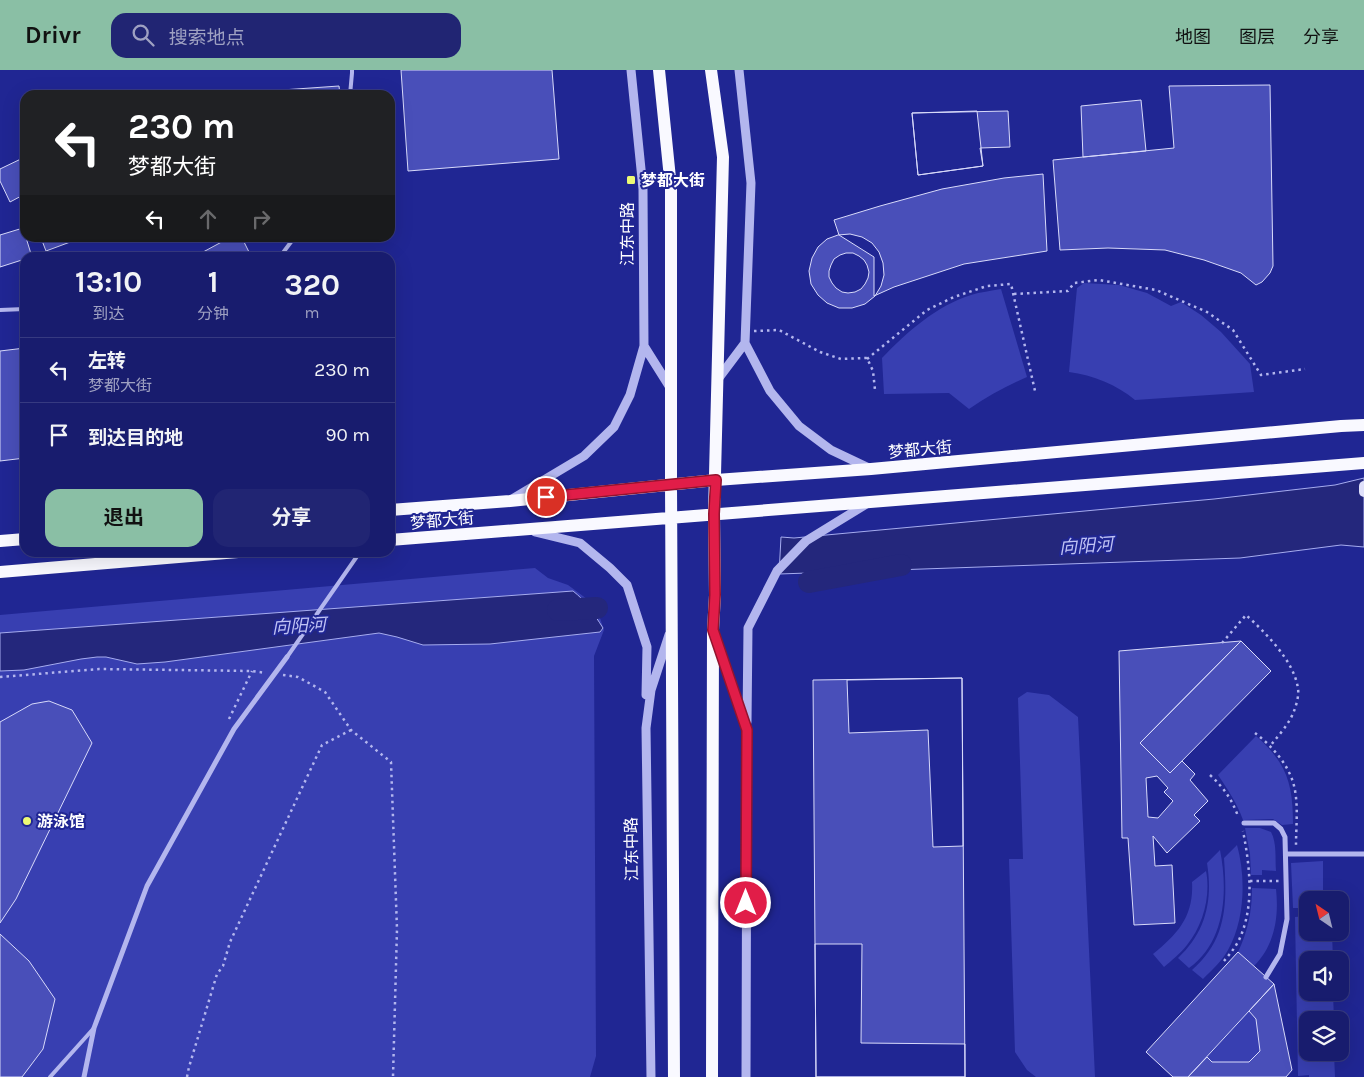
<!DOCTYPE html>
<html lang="zh">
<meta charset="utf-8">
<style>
:root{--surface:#181c6e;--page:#212573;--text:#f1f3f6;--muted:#9fa1c2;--line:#363a81;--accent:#8abfa5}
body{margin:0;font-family:Karla,"Noto Sans SC",sans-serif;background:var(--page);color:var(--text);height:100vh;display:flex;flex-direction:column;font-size:19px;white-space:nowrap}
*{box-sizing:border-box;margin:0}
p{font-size:16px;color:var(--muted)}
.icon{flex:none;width:28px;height:28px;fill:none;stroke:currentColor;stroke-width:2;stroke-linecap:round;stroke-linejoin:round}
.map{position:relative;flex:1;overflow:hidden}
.panel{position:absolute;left:20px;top:182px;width:375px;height:305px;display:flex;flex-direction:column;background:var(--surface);border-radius:15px;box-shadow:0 5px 20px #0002,0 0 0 1px var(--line)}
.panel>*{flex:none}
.hud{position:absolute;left:20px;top:20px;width:375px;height:152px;border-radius:15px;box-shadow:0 5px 20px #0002,0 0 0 1px var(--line);background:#202124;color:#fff;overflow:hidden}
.needle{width:32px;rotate:325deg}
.controls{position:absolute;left:1299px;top:821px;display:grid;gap:10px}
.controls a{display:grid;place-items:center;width:50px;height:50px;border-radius:10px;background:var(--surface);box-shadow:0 5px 20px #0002,0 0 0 1px var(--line);font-size:25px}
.pin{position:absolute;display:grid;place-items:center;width:42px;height:42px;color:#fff;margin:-21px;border:2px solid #fff;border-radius:50%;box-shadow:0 1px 5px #0007}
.me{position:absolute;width:55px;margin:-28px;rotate:0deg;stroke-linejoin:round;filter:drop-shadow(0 0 4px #0008)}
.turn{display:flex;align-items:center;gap:18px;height:105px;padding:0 25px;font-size:22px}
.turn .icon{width:65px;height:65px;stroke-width:2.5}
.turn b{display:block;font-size:35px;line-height:42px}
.lanes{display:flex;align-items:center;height:48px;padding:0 25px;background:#0003;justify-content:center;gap:25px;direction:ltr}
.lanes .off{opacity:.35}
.eta{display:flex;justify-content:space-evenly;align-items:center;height:85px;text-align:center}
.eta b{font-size:30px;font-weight:700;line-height:35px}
.action{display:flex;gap:10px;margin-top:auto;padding:10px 25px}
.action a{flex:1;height:58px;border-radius:15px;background:var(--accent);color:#111;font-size:20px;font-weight:700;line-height:58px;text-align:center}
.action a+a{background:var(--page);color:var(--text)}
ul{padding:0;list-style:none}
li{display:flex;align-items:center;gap:15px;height:65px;padding:0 25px;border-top:1px solid var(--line)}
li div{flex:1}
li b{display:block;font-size:19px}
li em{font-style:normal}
header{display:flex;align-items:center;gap:30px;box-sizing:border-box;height:70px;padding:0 25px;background:var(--accent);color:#111}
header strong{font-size:24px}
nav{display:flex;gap:28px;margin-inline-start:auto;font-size:18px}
.search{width:350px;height:45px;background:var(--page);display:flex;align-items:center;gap:12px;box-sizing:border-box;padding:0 18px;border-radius:15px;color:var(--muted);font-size:19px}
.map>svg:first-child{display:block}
</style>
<header>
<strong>Drivr</strong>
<div class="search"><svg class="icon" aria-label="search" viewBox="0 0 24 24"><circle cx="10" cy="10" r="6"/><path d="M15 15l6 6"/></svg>搜索地点</div>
<nav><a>地图</a><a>图层</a><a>分享</a></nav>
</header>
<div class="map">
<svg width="1364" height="1007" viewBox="0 0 1364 1007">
<rect width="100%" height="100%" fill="#202693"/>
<path fill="#383fb1" d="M 1084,213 L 1119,215 L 1147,223 L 1171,236 L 1181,232 L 1201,245 L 1221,262 L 1250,294 L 1254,322 L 1135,330 C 1117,315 1093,305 1069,302 L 1077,218 Z
M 1001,219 L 1027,307 C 1006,316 988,326 969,339 L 949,323 L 884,324 L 882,288 C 907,262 936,236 971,225 C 980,222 991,221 1001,219 Z
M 535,498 L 548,508 L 568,515 L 587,529 L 598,542 L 604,560 L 594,586 L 596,986 L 590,1007 L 0,1007 L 0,545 Z
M 1027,622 L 1049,625 L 1078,647 L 1095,1007 L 1036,1007 L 1027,1000 L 1015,982 L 1009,789 L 1023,789 L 1018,628 Z
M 1256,666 C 1287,693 1293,714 1293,754 L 1282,755 L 1273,749 L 1243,750 C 1237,733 1228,720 1218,705 Z
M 1245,758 L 1260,758 L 1271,762 C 1277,773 1275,788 1276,801 L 1262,800 L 1262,805 L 1251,805 L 1250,784 Z
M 1237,775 C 1246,807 1245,850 1228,880 C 1222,891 1212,900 1203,909 L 1192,900 C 1228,869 1227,832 1224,788 Z
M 1220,780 C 1228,820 1226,872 1189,898 L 1178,888 C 1206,862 1213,830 1207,793 Z
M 1323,791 L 1323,830 L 1308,830 L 1307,838 L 1293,838 L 1291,793 Z
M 1206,801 C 1211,826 1203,855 1187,875 C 1180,884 1172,890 1164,897 L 1153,884 C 1178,864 1194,846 1192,812 Z
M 1252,818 L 1276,819 C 1279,846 1275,875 1254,896 L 1238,882 C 1248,861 1252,841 1252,818 Z
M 1307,846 L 1308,862 L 1332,863 L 1333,890 L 1308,890 L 1308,922 L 1333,923 L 1334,950 L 1308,950 L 1308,982 L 1334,983 L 1335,1007 L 1309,1007 L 1309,1005 L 1298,1006 L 1295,847 Z
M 1249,941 L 1256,949 L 1260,981 L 1249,992 L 1212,992 L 1207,987 Z"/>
<path fill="#24277c" stroke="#a6acef" d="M 1364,408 L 1364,477 L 1341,475 L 1240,488 L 779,504 L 781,467 L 794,468 L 1214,429 L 1335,415 Z
M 573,521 C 586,531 594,544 603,558 L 600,562 L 490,574 L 423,575 L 397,567 L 379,563 L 165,592 L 137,594 L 106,587 L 97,587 L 81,589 L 24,600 L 0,601 L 0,563 Z"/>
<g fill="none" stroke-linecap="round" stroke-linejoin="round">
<path stroke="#24277c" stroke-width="22" d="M 809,512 L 901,495
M 558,540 L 597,538"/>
</g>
<path fill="#494fb9" stroke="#d8dafa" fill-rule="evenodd" d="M 401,0 L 552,0 L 559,89 L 408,101 Z
M 1270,15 L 1273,196 L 1270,203 L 1262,212 L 1256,215 L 1241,203 L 1204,190 L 1165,180 L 1108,178 L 1060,180 L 1053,90 L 1174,78 L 1169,16 Z
M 339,16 L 340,25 L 239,25 L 239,23 Z
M 1141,30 L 1146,81 L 1083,87 L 1081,36 Z
M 977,41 L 983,96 L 918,105 L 912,43 Z
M 1008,41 L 1010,77 L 980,78 L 983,96 L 918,105 L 912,43 Z
M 25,87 L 25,124 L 10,132 L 0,111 L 0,99 Z
M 1043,104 L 1047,181 L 964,194 L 894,217 L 874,226 L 874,187 L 839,165 L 834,150 L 880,136 L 942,119 L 1004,108 Z
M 23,158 L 32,187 L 25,188 L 25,189 L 0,197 L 0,165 Z
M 850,164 L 862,167 L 872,173 L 879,182 L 883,193 L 884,205 L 881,216 L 875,226 L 865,234 L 852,238 L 839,238 L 827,233 L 818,225 L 811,214 L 809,201 L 812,188 L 818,177 L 827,169 L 838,165 ZM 846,183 L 853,183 L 859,186 L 864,190 L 867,195 L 869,202 L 868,208 L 865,214 L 861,219 L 855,222 L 848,223 L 842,222 L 836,218 L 832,213 L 829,207 L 829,201 L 831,195 L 834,189 L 840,185 Z
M 41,168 L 81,168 L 46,181 Z
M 229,168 L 242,168 L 252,188 L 192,188 Z
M 25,278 L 25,388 L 0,391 L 0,281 Z
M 1241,571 L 1140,673 L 1170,703 L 1182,691 L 1195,704 L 1190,710 L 1208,731 L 1194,745 L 1200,751 L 1167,783 L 1153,766 L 1155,796 L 1172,795 L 1175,853 L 1134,855 L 1128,768 L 1122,768 L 1119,581 ZM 1157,706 L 1168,718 L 1164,722 L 1173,731 L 1158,748 L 1148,747 L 1146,708 Z
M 1241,571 L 1271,601 L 1170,703 L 1140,673 Z
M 962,608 L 963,776 L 933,777 L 928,660 L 849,663 L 847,610 Z
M 962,608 L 965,1007 L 816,1007 L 813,610 Z
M 49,631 L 72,640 L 92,673 L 16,829 L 0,853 L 0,652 L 32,634 Z
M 0,864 L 29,891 L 55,929 L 43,979 L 22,1007 L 0,1007 Z
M 815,874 L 862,874 L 861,973 L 965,974 L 965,1007 L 816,1007 Z
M 1238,882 L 1274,914 L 1188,1007 L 1173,1007 L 1146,982 Z
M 1274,914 L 1292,1000 L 1286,1007 L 1188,1007 L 1207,987 L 1212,992 L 1249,992 L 1260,981 L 1256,949 L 1249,941 Z"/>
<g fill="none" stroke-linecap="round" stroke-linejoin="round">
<path stroke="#b3b6ee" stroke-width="2.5" stroke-dasharray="2.5 4" stroke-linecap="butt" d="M 1014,224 L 1068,221 L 1074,213 L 1099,210 L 1156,220 L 1207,242 L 1233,260 L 1261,305 L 1305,299
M 754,261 L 779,260 L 820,282 L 841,289 L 867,288 L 873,301 L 875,320
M 867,289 L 927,240 L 954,227 L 987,216 L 1011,214 L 1035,321
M 1222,573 L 1246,545 C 1265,562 1295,592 1298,619 C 1299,624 1297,633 1295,638 C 1291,652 1279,665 1270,676
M 283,605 L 298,607 L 325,622 L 351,660 L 391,692 L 397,859 L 393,1007
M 0,607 L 99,599 L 252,601 L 266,603
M 229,649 L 252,601
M 1255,663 C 1271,675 1287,693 1293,712 C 1299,732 1296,755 1296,775
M 1210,705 C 1224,718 1231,728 1238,746
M 1250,811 L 1279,811
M 1224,891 C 1229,885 1234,879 1238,872 C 1255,838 1250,797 1243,761
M 187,1007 L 189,997 L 217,904 L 223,896 L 230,872 L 322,675 L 351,660"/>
<path stroke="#b3b6ee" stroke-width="4" d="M 350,25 L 352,3 L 352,0
M 279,188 L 294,168
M 0,240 L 25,239
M 287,587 L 360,482
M 50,1007 L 94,958"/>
<path stroke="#b3b6ee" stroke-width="5" d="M 1244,753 L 1274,753 L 1281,759 L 1285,767 L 1287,849 L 1280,884 L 1266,907
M 1286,784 L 1364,784
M 84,1007 L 94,958 L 147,816 L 234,659 L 287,587"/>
<path stroke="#b3b6ee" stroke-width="9" d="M 631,0 L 643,119 L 644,276 L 671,319
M 745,273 L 770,321 L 799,356 L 831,380 L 869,398
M 718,309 L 745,273 L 751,113 L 739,0
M 512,429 L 584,386 L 614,357 L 630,325 L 644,276
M 535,462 L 580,473 L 610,498 L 627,515 L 647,577 L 646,625
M 716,570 L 747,660 L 746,1007
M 747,652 L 748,558 L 777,501 L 806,471 L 868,433
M 651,1007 L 646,658 L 651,620 L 669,565"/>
<path stroke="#dfe0fa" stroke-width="10" d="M 1364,416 L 1364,422"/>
<path stroke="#f9f9ff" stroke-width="12" d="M 659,0 L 671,118 L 671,415 L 674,1007
M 711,0 L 723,87 L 714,444 L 715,525 L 713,560 L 712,1007
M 390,440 L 510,431 L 716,410 L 871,399 L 1341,356 L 1364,355
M 390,470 L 1364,393
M 0,471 L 25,469
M 0,502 L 238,482"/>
</g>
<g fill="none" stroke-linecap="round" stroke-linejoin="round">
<defs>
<path id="route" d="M 546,427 L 716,410 L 714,444 L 715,525 L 713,560 L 747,660 L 746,833"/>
</defs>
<use href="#route" stroke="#92132f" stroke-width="12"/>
<use href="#route" stroke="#e11d48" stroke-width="9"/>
</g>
<g fill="#edfa74" stroke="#202693" stroke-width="2">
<rect x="626" y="105" width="10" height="10" rx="2.5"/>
<circle cx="27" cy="751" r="5"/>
</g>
<g text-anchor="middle" stroke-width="4" stroke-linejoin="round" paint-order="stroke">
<g font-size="16" font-weight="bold" fill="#fff" stroke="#202693" text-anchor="start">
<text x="641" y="116">梦都大街</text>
<text x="37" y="757">游泳馆</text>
</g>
<g font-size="16" fill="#fff" stroke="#202693">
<text transform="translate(627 164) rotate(-90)" y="6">江东中路</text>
<text transform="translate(920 379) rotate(-5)" y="6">梦都大街</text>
<text transform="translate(442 450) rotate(-5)" y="6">梦都大街</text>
<text transform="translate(631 779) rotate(-91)" y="6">江东中路</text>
</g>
<g font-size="18" font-style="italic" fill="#bfc2f4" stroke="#202693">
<text transform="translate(1086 476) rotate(-4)" y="6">向阳河</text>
<text transform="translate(299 556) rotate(-3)" y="6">向阳河</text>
</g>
</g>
</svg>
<div class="controls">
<a><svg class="needle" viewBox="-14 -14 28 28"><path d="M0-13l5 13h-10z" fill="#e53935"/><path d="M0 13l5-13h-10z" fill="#9fa1c2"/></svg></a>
<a><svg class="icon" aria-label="sound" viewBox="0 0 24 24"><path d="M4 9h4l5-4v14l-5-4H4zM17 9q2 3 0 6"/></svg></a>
<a><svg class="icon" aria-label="layers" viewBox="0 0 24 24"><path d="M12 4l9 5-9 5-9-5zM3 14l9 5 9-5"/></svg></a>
</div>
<div class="pin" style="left:546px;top:427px;background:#d93025"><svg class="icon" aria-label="arrive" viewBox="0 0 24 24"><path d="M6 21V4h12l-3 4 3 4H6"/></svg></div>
<svg class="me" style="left:746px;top:833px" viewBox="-20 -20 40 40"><circle r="17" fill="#e11d48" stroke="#fff" stroke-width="3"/><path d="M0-11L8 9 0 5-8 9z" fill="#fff"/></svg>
<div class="hud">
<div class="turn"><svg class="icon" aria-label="left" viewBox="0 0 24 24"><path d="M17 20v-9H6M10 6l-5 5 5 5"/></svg><div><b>230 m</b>梦都大街</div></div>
<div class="lanes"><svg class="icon" aria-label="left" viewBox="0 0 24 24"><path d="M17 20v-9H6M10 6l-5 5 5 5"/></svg><svg class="icon off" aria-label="ahead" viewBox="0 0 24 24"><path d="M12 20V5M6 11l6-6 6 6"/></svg><svg class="icon off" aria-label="right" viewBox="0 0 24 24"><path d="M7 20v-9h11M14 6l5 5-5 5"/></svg></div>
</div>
<section class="panel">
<div class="eta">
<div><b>13:10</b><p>到达</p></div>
<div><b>1</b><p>分钟</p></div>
<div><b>320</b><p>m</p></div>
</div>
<ul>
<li><svg class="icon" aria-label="left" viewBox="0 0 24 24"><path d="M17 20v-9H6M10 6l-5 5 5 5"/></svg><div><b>左转</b><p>梦都大街</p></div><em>230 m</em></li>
<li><svg class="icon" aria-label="arrive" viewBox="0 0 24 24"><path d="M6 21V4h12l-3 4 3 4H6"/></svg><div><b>到达目的地</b></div><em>90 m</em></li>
</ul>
<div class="action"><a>退出</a><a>分享</a></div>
</section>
</div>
